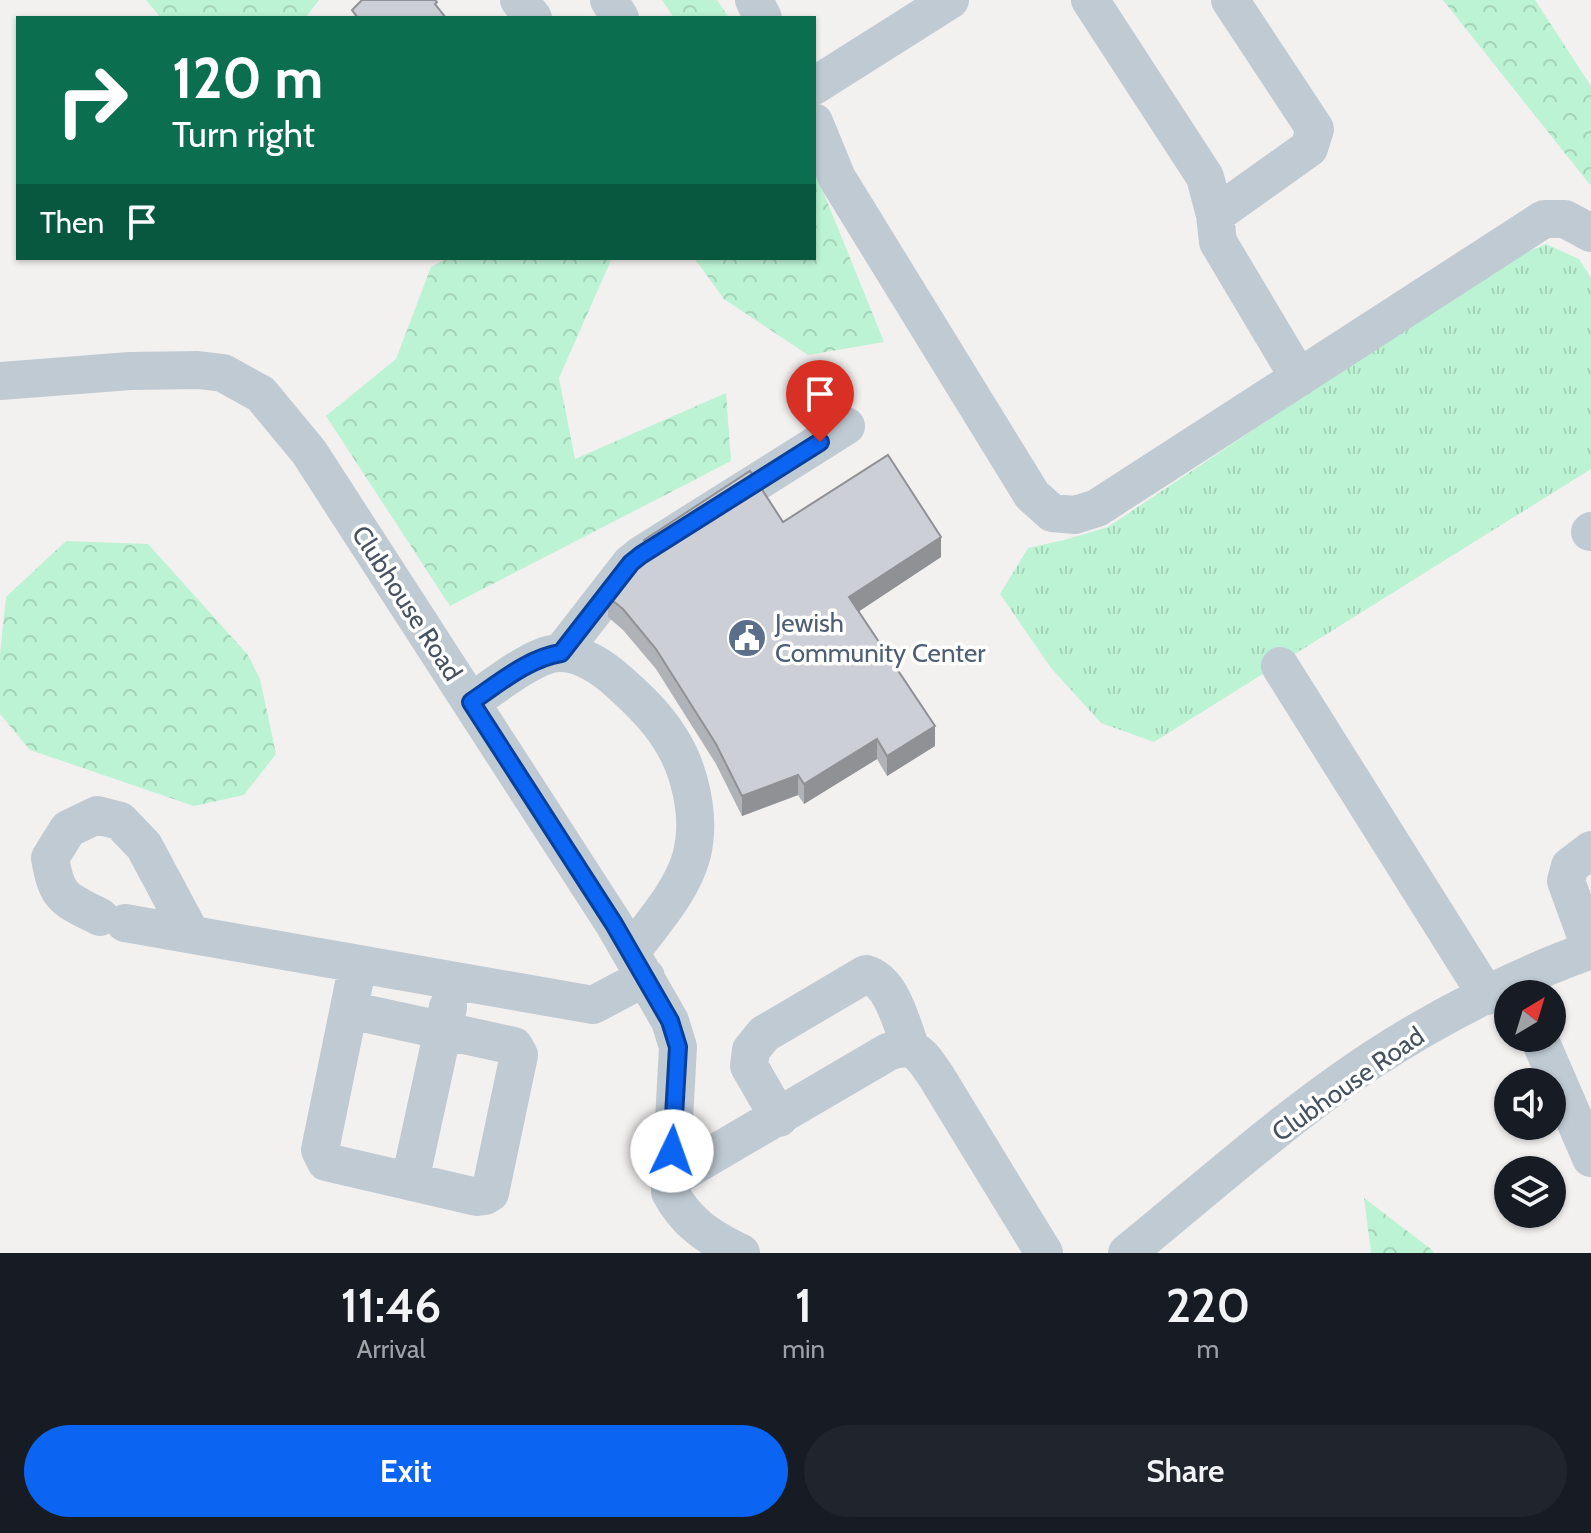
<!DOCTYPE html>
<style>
:root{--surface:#171b24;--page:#20242c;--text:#f1f3f6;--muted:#9ea1a6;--accent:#0b64f2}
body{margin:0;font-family:Cabin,sans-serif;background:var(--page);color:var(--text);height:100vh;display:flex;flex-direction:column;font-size:30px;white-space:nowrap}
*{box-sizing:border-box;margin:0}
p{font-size:26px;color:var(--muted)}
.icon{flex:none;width:44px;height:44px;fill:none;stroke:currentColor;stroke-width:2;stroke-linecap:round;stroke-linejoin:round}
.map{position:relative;height:1253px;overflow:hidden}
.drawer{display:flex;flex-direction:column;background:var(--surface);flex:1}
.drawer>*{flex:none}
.hud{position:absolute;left:16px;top:16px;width:800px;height:244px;border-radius:0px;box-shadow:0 2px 6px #0004;background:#0b6e4f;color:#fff;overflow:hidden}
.needle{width:52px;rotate:38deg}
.fabs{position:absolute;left:1494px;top:980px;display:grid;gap:16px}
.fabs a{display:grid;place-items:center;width:72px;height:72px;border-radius:50%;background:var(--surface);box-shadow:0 2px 6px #0004;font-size:40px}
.pin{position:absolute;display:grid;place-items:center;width:68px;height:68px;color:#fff;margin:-82px -34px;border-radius:50% 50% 50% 0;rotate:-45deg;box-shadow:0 0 8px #0007}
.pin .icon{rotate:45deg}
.me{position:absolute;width:88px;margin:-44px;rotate:3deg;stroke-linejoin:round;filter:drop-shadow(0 0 6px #0008)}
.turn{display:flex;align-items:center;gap:28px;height:168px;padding:0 24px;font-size:36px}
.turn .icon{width:104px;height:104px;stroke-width:2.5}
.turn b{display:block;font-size:56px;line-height:68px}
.then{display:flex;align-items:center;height:76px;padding:0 24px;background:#0003;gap:16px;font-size:30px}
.eta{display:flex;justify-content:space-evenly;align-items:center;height:136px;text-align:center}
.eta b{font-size:48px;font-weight:600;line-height:56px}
.button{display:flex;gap:16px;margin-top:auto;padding:16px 24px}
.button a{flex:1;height:92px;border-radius:48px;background:var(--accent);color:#fff;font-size:32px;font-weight:600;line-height:92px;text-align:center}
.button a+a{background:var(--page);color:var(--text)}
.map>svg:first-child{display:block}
</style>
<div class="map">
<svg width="1591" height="1253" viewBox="0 0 1591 1253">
<defs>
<pattern id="grass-tufts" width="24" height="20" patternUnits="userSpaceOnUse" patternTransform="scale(2)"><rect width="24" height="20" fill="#bcf3d4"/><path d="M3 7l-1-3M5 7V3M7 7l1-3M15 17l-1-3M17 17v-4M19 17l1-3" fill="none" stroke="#a3d2b8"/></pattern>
<pattern id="forest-crowns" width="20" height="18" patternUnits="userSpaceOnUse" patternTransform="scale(2)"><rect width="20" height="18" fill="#bcf3d4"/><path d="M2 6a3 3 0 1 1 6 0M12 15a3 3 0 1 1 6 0" fill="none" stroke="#a3d2b8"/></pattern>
</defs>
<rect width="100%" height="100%" fill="#f3f0f0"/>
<path fill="url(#grass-tufts)" d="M 1546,244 L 1579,259 L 1591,278 L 1591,469 L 1154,742 L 1101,723 L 1051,668 L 1000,594 L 1028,548 L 1064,540 L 1108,527 L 1507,260 Z"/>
<path fill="url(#forest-crowns)" d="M 146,0 L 319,0 L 305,18 L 161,18 Z
M 662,0 L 717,0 L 729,18 L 674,18 Z
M 1443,0 L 1535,0 L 1591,86 L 1591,186 Z
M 814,169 L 884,342 L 808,355 L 724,299 L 694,258 L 814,258 Z
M 448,258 L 612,258 L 559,378 L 575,459 L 726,393 L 731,461 L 450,606 L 326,416 L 396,359 L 431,267 Z
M 66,541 L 148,544 L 248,655 L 260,679 L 276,754 L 244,795 L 194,806 L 30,750 L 0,714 L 0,654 L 6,597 Z
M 1364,1198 L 1431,1249 L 1434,1253 L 1371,1253 Z"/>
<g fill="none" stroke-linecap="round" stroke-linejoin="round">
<path stroke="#c0cad3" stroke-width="38" d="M 519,0 L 533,18
M 609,0 L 620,18
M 754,0 L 763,18
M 1090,0 L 1205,177 L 1215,215 L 1218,242 L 1299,378
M 814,86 L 950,0
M 814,122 L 837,178 L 1032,495 L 1052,513 L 1075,515 L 1097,508 L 1544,219 L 1565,219 L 1591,233
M 1215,215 L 1309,148 L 1315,129 L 1230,0
M 0,381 L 130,371 L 198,370 L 223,373 L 261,394 L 309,452 L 614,924 L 670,1021 L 678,1047 L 670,1192 C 687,1224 709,1237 741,1253
M 1590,532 L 1591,531
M 561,653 L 631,563 L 641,555 L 846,426
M 1280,666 L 1487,996
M 471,702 C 493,688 535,652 561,653 C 582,653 605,669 620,683 C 638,699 656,716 669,737 C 690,768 701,817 692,854 C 683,890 653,923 631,952
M 100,917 C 64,899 57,899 50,858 L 68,829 L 97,815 L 120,821 L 144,846 L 191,934
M 125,923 L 593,1005 L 646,977
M 1591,950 L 1566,881 L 1570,866 L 1591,850
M 349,1010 L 514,1046 L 519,1055 L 490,1193 L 485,1196 L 477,1197 L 326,1162 L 320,1150 L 358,964
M 1539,1038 L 1591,1158
M 779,1118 L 749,1066 L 751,1050 L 764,1034 L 866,974 C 893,982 901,1024 911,1048
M 671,1179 L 888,1052 C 916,1042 921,1055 936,1076 L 1044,1253
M 410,1181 L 448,1007
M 1127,1253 C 1207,1188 1287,1116 1372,1060 C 1436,1018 1519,975 1591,950"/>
</g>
<path fill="#afb2b7" d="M 783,522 L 941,557 L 859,611 L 935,746 L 887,776 L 877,759 L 804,804 L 798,795 L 742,816 L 716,764 L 656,669 L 623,630 L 608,617 L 608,597 L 644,559 L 644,540 Z"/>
<path fill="#8f9195" d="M 941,537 L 941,557 L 849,618 L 849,597 Z
M 935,726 L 935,746 L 887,776 L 887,756 Z
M 877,739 L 877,759 L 804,804 L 804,784 Z
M 798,775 L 798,795 L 742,816 L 742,796 Z"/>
<path fill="#cccfd5" stroke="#8f9195" stroke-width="2" d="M 362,0 L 435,0 L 437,2 L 435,4 L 446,18 L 358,18 L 352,10 Z
M 888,455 L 941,537 L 849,597 L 935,726 L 887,756 L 877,739 L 804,784 L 798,775 L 742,796 L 716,744 L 656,649 L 623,609 L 608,597 L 651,552 L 644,540 L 750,471 L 783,522 Z"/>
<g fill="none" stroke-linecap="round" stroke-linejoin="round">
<defs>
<path id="route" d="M 672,1151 L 678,1047 L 670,1021 L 614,924 L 471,702 C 498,684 528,658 561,653 L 631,563 L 641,555 L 820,442"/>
</defs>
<use href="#route" stroke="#07419d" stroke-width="20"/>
<use href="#route" stroke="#0b64f2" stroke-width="14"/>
</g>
<defs>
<symbol id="civic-disc" viewBox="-11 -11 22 22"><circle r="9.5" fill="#5c6f8a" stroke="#fff"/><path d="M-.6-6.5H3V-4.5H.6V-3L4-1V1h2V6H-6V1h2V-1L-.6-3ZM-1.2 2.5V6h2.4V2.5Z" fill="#fff"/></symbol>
</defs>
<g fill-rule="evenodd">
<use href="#civic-disc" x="725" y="616" width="44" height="44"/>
</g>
<g text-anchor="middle" stroke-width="7" stroke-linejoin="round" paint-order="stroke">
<g font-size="26" fill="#46525f" stroke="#fff">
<text transform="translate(407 603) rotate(57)" y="9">Clubhouse Road</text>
<text transform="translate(1348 1084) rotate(-35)" y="9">Clubhouse Road</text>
</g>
<g font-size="26" fill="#4e5e75" stroke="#fff" text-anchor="start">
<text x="775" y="632">Jewish<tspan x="775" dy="30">Community Center</tspan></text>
</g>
</g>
</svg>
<div class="fabs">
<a><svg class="needle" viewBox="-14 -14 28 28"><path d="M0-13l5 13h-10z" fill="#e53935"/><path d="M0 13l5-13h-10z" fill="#9ea1a6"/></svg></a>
<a><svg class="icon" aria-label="sound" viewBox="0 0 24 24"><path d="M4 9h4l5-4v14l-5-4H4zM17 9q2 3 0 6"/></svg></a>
<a><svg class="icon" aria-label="layers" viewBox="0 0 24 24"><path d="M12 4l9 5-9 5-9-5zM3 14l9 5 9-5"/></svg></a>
</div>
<div class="pin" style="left:820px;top:442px;background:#d93025"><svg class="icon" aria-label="arrive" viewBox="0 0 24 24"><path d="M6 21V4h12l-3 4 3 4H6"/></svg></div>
<svg class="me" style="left:672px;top:1151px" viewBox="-20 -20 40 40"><circle r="19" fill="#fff"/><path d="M0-13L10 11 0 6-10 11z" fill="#0b64f2"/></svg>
<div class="hud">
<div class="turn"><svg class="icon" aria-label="right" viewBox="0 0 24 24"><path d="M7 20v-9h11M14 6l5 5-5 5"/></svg><div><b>120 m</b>Turn right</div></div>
<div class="then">Then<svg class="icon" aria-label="arrive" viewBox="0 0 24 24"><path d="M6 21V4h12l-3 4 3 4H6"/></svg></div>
</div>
</div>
<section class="drawer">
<div class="eta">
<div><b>11:46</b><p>Arrival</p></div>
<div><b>1</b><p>min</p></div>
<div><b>220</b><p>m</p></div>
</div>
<div class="button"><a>Exit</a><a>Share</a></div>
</section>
